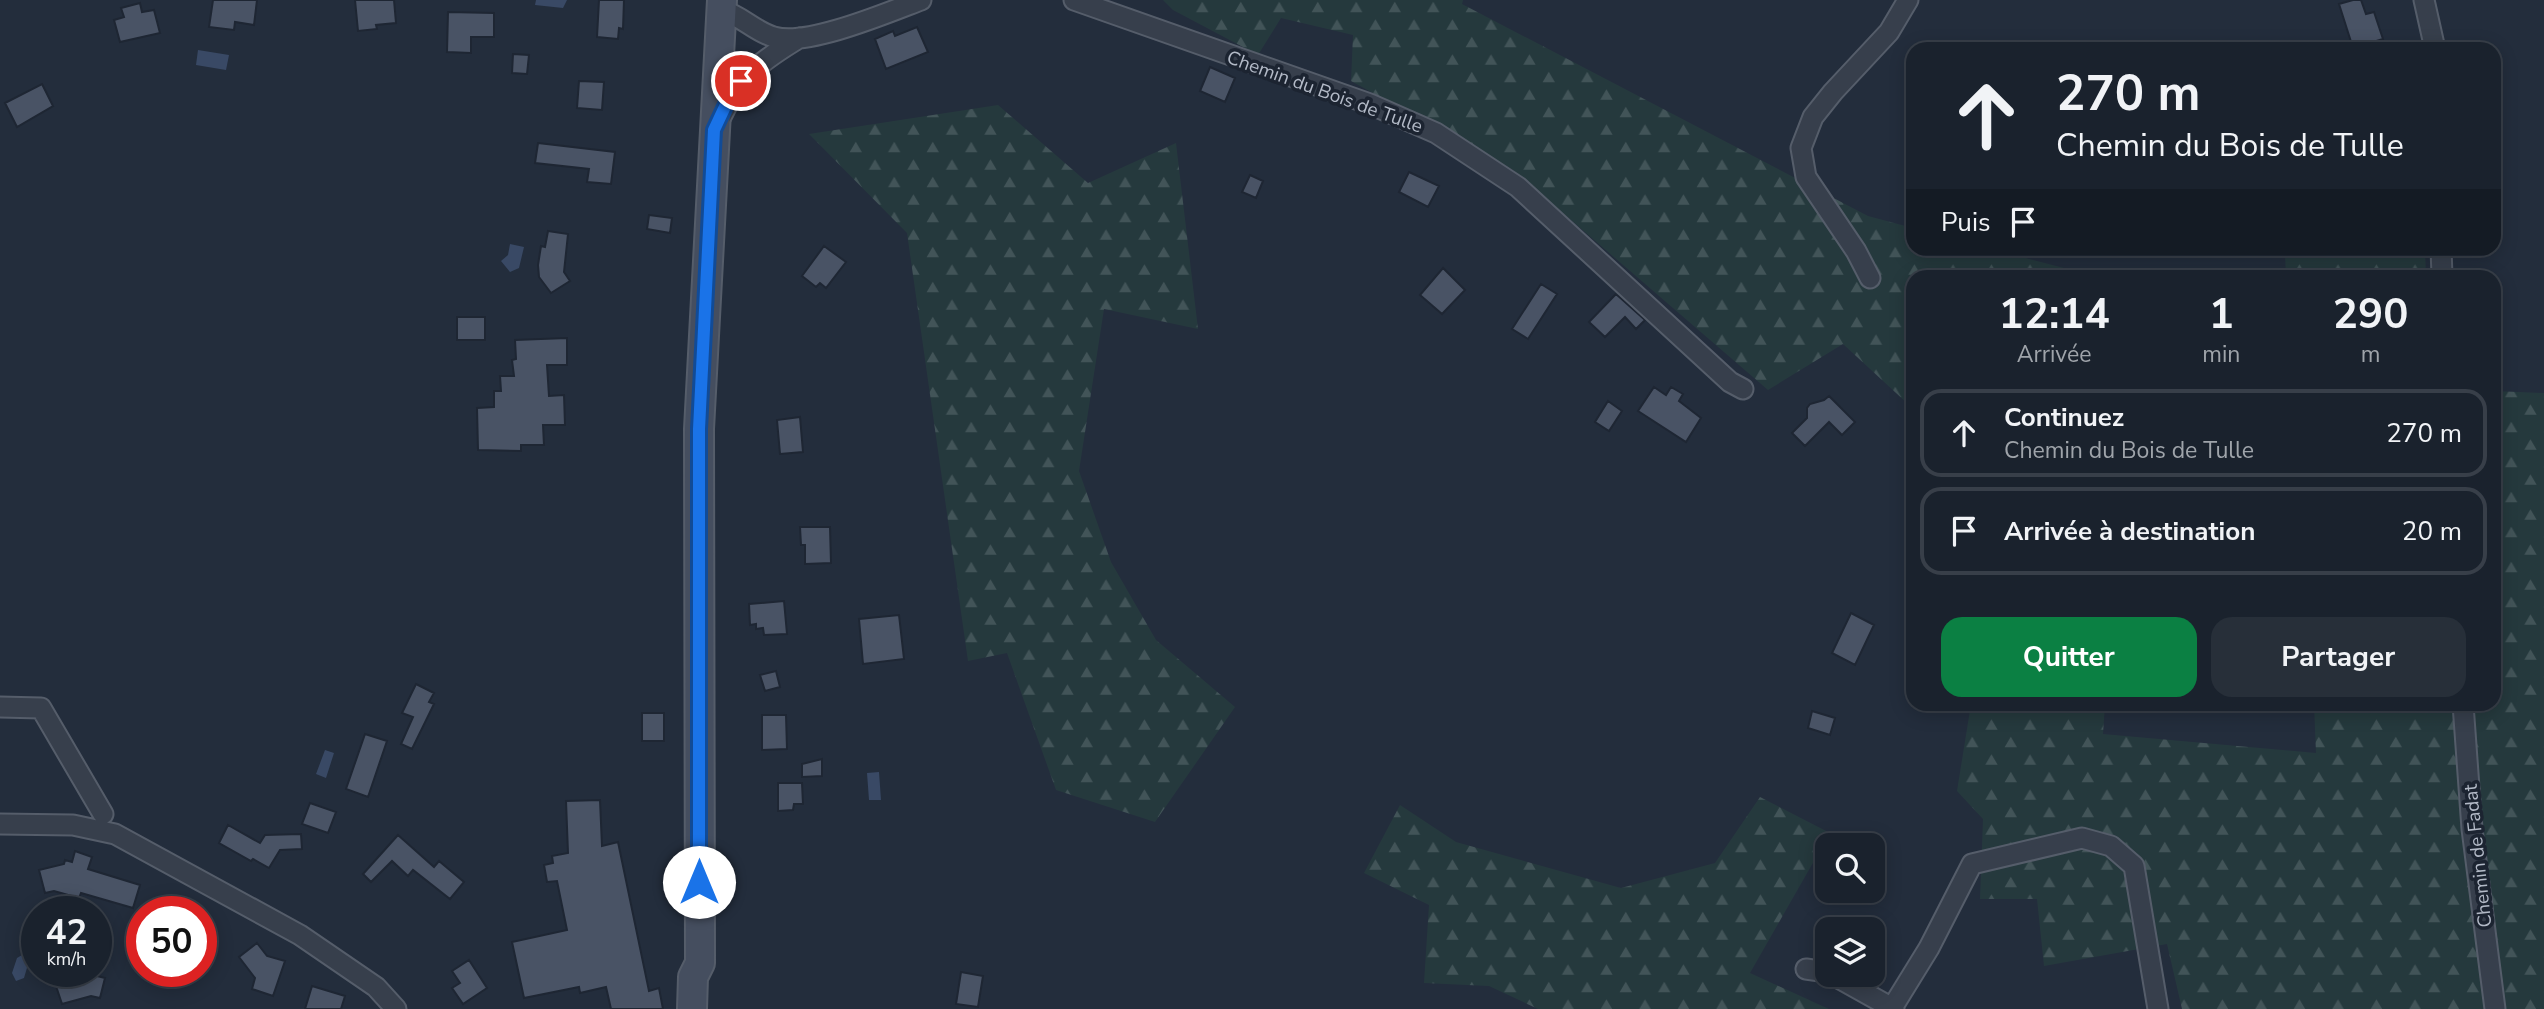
<!DOCTYPE html>
<html lang="fr">
<meta charset="utf-8">
<style>
:root{--surface:#1a222d;--page:#272f39;--text:#f1f3f6;--muted:#9fa4aa;--line:#383f49;--accent:#0b8043}
body{margin:0;font-family:"Nunito Sans",sans-serif;background:var(--page);color:var(--text);height:100vh;display:flex;flex-direction:column;font-size:26px;white-space:nowrap}
*{box-sizing:border-box;margin:0}
p{font-size:23px;color:var(--muted)}
.icon{flex:none;width:38px;height:38px;fill:none;stroke:currentColor;stroke-width:2;stroke-linecap:round;stroke-linejoin:round}
.map{position:relative;flex:1;overflow:hidden}
.side{position:absolute;left:1906px;top:270px;width:595px;height:441px;display:flex;flex-direction:column;background:var(--surface);border-radius:21px;box-shadow:0 4px 18px #0003,0 0 0 2px var(--line)}
.side>*{flex:none}
.guide{position:absolute;left:1906px;top:42px;width:595px;height:214px;border-radius:21px;box-shadow:0 4px 18px #0003,0 0 0 2px var(--line);background:#1a222d;color:var(--text);overflow:hidden}
.controls{position:absolute;left:1815px;top:833px;display:grid;gap:14px}
.controls a{display:grid;place-items:center;width:70px;height:70px;border-radius:14px;background:var(--surface);box-shadow:0 4px 18px #0003,0 0 0 2px var(--line);font-size:35px}
.speed{position:absolute;left:21px;top:896px;display:flex;gap:14px;font-size:35px;font-weight:700;text-align:center}
.speed>*{display:grid;place-content:center;width:91px;height:91px;border-radius:50%;background:var(--surface);box-shadow:0 4px 18px #0003,0 0 0 2px var(--line);line-height:1}
.speed small{font-size:18px;font-weight:400}
.speed .limit{border:10px solid #d22;background:#fff;color:#111}
.pin{position:absolute;display:grid;place-items:center;width:60px;height:60px;color:#fff;margin:-30px;border:4px solid #fff;border-radius:50%;box-shadow:0 2px 7px #0007}
.me{position:absolute;width:77px;margin:-38px;rotate:0deg;stroke-linejoin:round;filter:drop-shadow(0 0 5px #0008)}
.turn{display:flex;align-items:center;gap:24px;height:147px;padding:0 35px;font-size:32px}
.turn .icon{width:91px;height:91px;stroke-width:2.5}
.turn b{display:block;font-size:49px;line-height:60px}
.then{display:flex;align-items:center;height:66px;padding:0 35px;background:#0003;gap:14px;font-size:26px}
.eta{display:flex;justify-content:space-evenly;align-items:center;height:119px;text-align:center}
.eta b{font-size:42px;font-weight:700;line-height:49px}
.primary-button{display:flex;gap:14px;margin-top:auto;padding:14px 35px}
.primary-button a{flex:1;height:80px;border-radius:21px;background:var(--accent);color:#fff;font-size:28px;font-weight:700;line-height:80px;text-align:center}
.primary-button a+a{background:var(--page);color:var(--text)}
ul{padding:0;list-style:none}
li{display:flex;align-items:center;gap:21px;height:88px;margin:0 14px 10px;padding:0 21px;border:4px solid var(--line);border-radius:21px}
li div{flex:1}
li b{display:block;font-size:26px}
li em{font-style:normal}
.map>svg:first-child{display:block}
</style>
<div class="map">
<svg width="2544" height="1009" viewBox="0 0 2544 1009">
<defs>
<pattern id="forest-firs" width="22" height="20" patternUnits="userSpaceOnUse" patternTransform="scale(1.75)"><rect width="22" height="20" fill="#25393d"/><path d="M5 1l3.5 6h-7zM16 11l3.5 6h-7z" fill="#425458"/></pattern>
</defs>
<rect width="100%" height="100%" fill="#232d3c"/>
<path fill="url(#forest-firs)" d="M 1163,0 L 1463,0 L 1462,4 L 1868,216 L 1913,228 L 1913,248 L 1991,249 L 2095,276 L 1913,276 L 1913,402 L 1909,405 L 1843,344 L 1768,390 L 1513,170 L 1351,81 L 1353,35 L 1281,18 L 1258,55 L 1173,10 Z
M 998,105 L 1088,183 L 1176,143 L 1198,329 L 1104,309 L 1079,471 L 1111,562 L 1156,640 L 1235,707 L 1155,822 L 1056,790 L 1007,653 L 968,661 L 907,233 L 809,134 Z
M 2425,249 L 2426,276 L 2286,276 L 2285,255 Z
M 2494,391 L 2544,393 L 2544,1009 L 2182,1009 L 2167,944 L 2044,966 L 2037,899 L 1980,899 L 1983,819 L 1957,791 L 1971,704 L 2105,704 L 2103,734 L 2316,753 L 2314,704 L 2494,704 Z
M 1760,797 L 1830,833 L 1750,973 L 1829,1009 L 1538,1009 L 1489,986 L 1424,983 L 1429,905 L 1364,873 L 1400,805 L 1456,842 L 1621,888 L 1715,863 Z"/>
<path fill="#394965" d="M 536,0 L 567,0 L 563,8 L 535,5 Z
M 198,50 L 229,55 L 226,70 L 196,65 Z
M 510,244 L 524,247 L 519,268 L 510,272 L 501,261 L 508,255 Z
M 325,750 L 334,753 L 326,778 L 316,774 Z
M 879,772 L 881,800 L 869,800 L 867,773 Z
M 22,955 L 28,957 L 29,961 L 24,978 L 16,981 L 12,973 L 17,958 Z"/>
<path fill="#495365" stroke="#1e2633" stroke-width="2" d="M 213,0 L 257,0 L 254,25 L 235,22 L 234,30 L 209,27 Z
M 355,0 L 394,0 L 396,23 L 376,25 L 377,29 L 358,31 Z
M 599,0 L 624,0 L 623,29 L 619,28 L 618,39 L 597,37 Z
M 2353,0 L 2361,0 L 2366,14 L 2374,12 L 2383,39 L 2353,48 L 2339,4 Z
M 140,3 L 142,12 L 154,10 L 160,33 L 120,42 L 114,20 L 124,17 L 121,8 Z
M 448,12 L 494,13 L 494,37 L 471,37 L 471,53 L 447,52 Z
M 917,27 L 928,52 L 886,69 L 875,39 L 893,31 L 895,36 Z
M 513,54 L 529,55 L 527,74 L 512,73 Z
M 1210,67 L 1235,78 L 1225,102 L 1200,91 Z
M 579,81 L 604,82 L 602,110 L 577,108 Z
M 42,84 L 53,106 L 17,127 L 5,103 Z
M 538,143 L 615,152 L 611,184 L 587,182 L 589,169 L 535,163 Z
M 1409,172 L 1439,186 L 1428,207 L 1399,192 Z
M 1250,175 L 1263,181 L 1256,198 L 1242,192 Z
M 649,215 L 672,218 L 670,233 L 647,229 Z
M 548,231 L 568,234 L 564,272 L 570,281 L 551,293 L 539,277 L 538,265 L 541,246 L 545,247 Z
M 824,246 L 846,262 L 826,288 L 820,283 L 816,287 L 802,276 Z
M 1443,268 L 1465,290 L 1442,314 L 1420,295 Z
M 1541,284 L 1557,294 L 1528,339 L 1512,329 Z
M 1616,294 L 1645,320 L 1636,329 L 1625,317 L 1605,337 L 1589,322 Z
M 457,317 L 485,317 L 485,340 L 457,340 Z
M 567,338 L 567,365 L 547,365 L 549,396 L 564,395 L 565,425 L 543,425 L 544,445 L 521,445 L 521,451 L 478,450 L 477,408 L 494,407 L 494,391 L 501,391 L 500,376 L 514,376 L 512,360 L 516,359 L 515,340 Z
M 1654,387 L 1666,395 L 1671,387 L 1683,394 L 1679,401 L 1701,418 L 1686,442 L 1638,411 Z
M 1829,396 L 1855,422 L 1842,435 L 1829,422 L 1805,446 L 1792,433 L 1807,418 L 1807,408 L 1810,404 L 1824,400 Z
M 1608,401 L 1622,411 L 1609,431 L 1595,422 Z
M 800,417 L 803,452 L 780,454 L 777,420 Z
M 800,527 L 830,527 L 831,563 L 805,564 L 805,545 L 801,545 Z
M 784,601 L 787,634 L 764,635 L 763,628 L 756,629 L 756,624 L 750,625 L 749,604 Z
M 1851,613 L 1874,625 L 1855,665 L 1832,653 Z
M 899,615 L 904,659 L 863,664 L 859,619 Z
M 776,671 L 780,687 L 765,691 L 760,675 Z
M 416,684 L 434,693 L 429,702 L 434,704 L 412,749 L 401,744 L 413,717 L 402,713 Z
M 1812,711 L 1835,718 L 1830,735 L 1808,728 Z
M 642,713 L 664,713 L 664,741 L 642,741 Z
M 762,715 L 786,715 L 787,749 L 762,750 Z
M 365,734 L 387,741 L 368,797 L 346,789 Z
M 822,759 L 822,776 L 802,777 L 802,764 Z
M 778,783 L 802,783 L 803,804 L 794,804 L 793,810 L 778,811 Z
M 600,800 L 602,846 L 618,842 L 649,991 L 659,988 L 663,1009 L 611,1009 L 606,987 L 580,993 L 579,987 L 524,998 L 512,942 L 567,930 L 557,881 L 547,882 L 544,865 L 553,863 L 552,856 L 568,853 L 566,801 Z
M 310,803 L 336,812 L 328,833 L 302,824 Z
M 228,825 L 260,843 L 265,835 L 301,834 L 302,849 L 280,850 L 269,868 L 253,859 L 251,861 L 219,843 Z
M 398,835 L 434,867 L 439,861 L 464,882 L 450,899 L 413,870 L 408,876 L 392,861 L 371,882 L 363,874 Z
M 75,851 L 92,857 L 88,869 L 140,885 L 133,908 L 81,893 L 79,898 L 54,891 L 45,893 L 39,870 L 64,864 L 65,860 L 72,862 Z
M 257,943 L 267,956 L 285,961 L 273,996 L 252,989 L 255,978 L 239,957 Z
M 469,960 L 487,988 L 463,1004 L 452,988 L 460,983 L 452,971 Z
M 961,972 L 983,976 L 978,1007 L 956,1004 Z
M 85,973 L 105,978 L 100,998 L 91,996 L 62,1004 L 55,983 Z
M 312,986 L 345,996 L 341,1009 L 305,1009 Z"/>
<g fill="none" stroke-linecap="round" stroke-linejoin="round">
<defs>
<path id="street" d="M 1074,0 L 1370,104 L 1436,133 L 1518,187 L 1730,382 L 1743,389
M 2424,0 L 2435,49
M 721,10 C 741,15 755,32 774,37 C 807,47 889,12 921,0
M 721,117 C 740,76 761,61 799,38
M 2441,248 L 2442,276
M 1870,278 L 1856,251 L 1806,177 L 1801,148 L 1813,117 L 1833,92 L 1889,32 L 1908,0
M 2463,704 L 2472,829 L 2495,1009
M 0,707 L 41,708 L 103,814
M 0,824 L 73,825 L 115,834 L 300,935 L 376,987 L 396,1009
M 1806,969 L 1827,972
M 1833,975 L 1894,1009
M 1892,1008 L 1929,948 L 1972,864 L 2082,838 L 2111,846 L 2134,866 L 2158,1009"/>
<path id="secondary" d="M 692,1009 L 693,977 L 700,963 L 699,429 L 722,0"/>
</defs>
<use href="#street" stroke="#555d6a" stroke-width="23"/>
<use href="#secondary" stroke="#555d6a" stroke-width="32"/>
<use href="#street" stroke="#373f4c" stroke-width="19"/>
<use href="#secondary" stroke="#454e5f" stroke-width="28"/>
</g>
<g fill="none" stroke-linecap="round" stroke-linejoin="round">
<defs>
<path id="route" d="M 699,882 L 699,429 L 714,130 L 730,96 L 741,81"/>
</defs>
<use href="#route" stroke="#114b97" stroke-width="18"/>
<use href="#route" stroke="#1a73e8" stroke-width="12"/>
</g>
<g text-anchor="middle" stroke-width="7" stroke-linejoin="round" paint-order="stroke">
<g font-size="19" fill="#b3bac7" stroke="#1c2431">
<text transform="translate(1325 91) rotate(20)" y="7">Chemin du Bois de Tulle</text>
<text transform="translate(2477 856) rotate(-96)" y="7">Chemin de Fadat</text>
</g>
</g>
</svg>
<div class="controls">
<a><svg class="icon" aria-label="search" viewBox="0 0 24 24"><circle cx="10" cy="10" r="6"/><path d="M15 15l6 6"/></svg></a>
<a><svg class="icon" aria-label="layers" viewBox="0 0 24 24"><path d="M12 4l9 5-9 5-9-5zM3 14l9 5 9-5"/></svg></a>
</div>
<div class="speed"><div>42<small>km/h</small></div><div class="limit">50</div></div>
<div class="pin" style="left:741px;top:81px;background:#d93025"><svg class="icon" aria-label="arrive" viewBox="0 0 24 24"><path d="M6 21V4h12l-3 4 3 4H6"/></svg></div>
<svg class="me" style="left:699px;top:882px" viewBox="-20 -20 40 40"><circle r="19" fill="#fff"/><path d="M0-13L10 11 0 6-10 11z" fill="#1a73e8"/></svg>
<div class="guide">
<div class="turn"><svg class="icon" aria-label="ahead" viewBox="0 0 24 24"><path d="M12 20V5M6 11l6-6 6 6"/></svg><div><b>270 m</b>Chemin du Bois de Tulle</div></div>
<div class="then">Puis<svg class="icon" aria-label="arrive" viewBox="0 0 24 24"><path d="M6 21V4h12l-3 4 3 4H6"/></svg></div>
</div>
<section class="side">
<div class="eta">
<div><b>12:14</b><p>Arrivée</p></div>
<div><b>1</b><p>min</p></div>
<div><b>290</b><p>m</p></div>
</div>
<ul>
<li><svg class="icon" aria-label="ahead" viewBox="0 0 24 24"><path d="M12 20V5M6 11l6-6 6 6"/></svg><div><b>Continuez</b><p>Chemin du Bois de Tulle</p></div><em>270 m</em></li>
<li><svg class="icon" aria-label="arrive" viewBox="0 0 24 24"><path d="M6 21V4h12l-3 4 3 4H6"/></svg><div><b>Arrivée à destination</b></div><em>20 m</em></li>
</ul>
<div class="primary-button"><a>Quitter</a><a>Partager</a></div>
</section>
</div>
